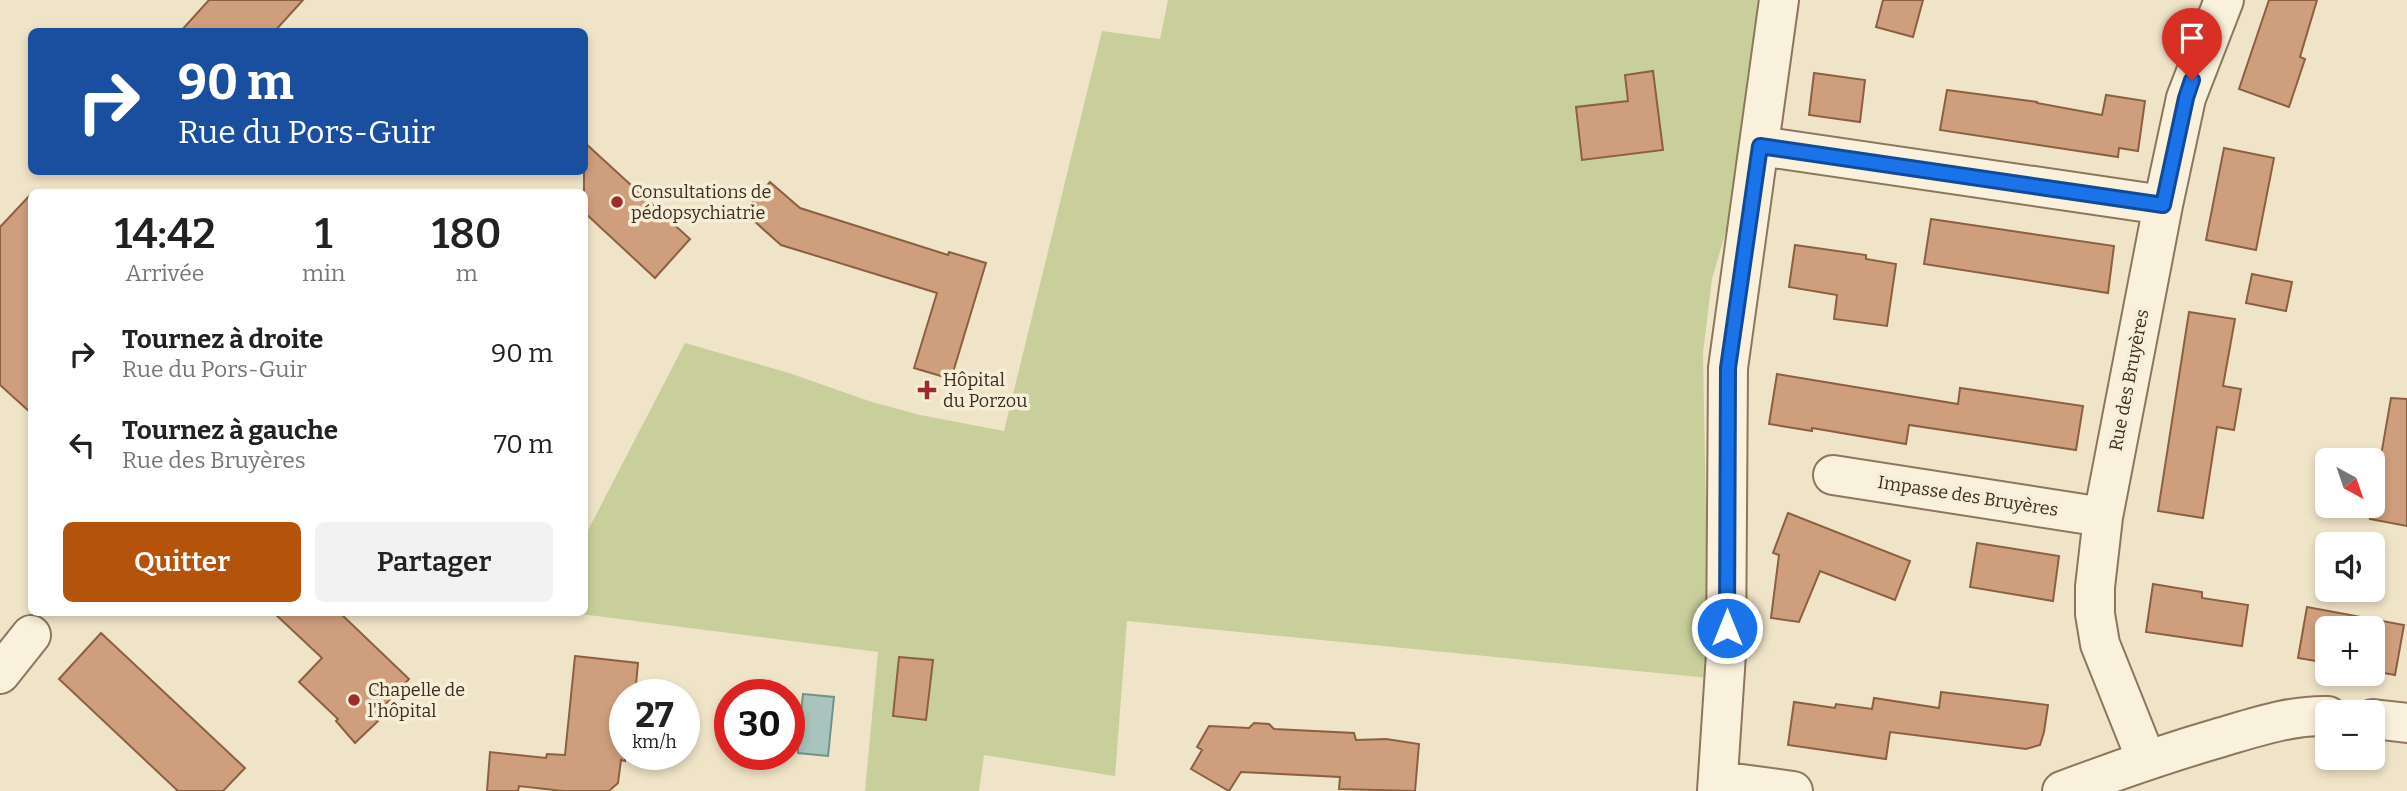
<!DOCTYPE html>
<html lang="fr">
<meta charset="utf-8">
<style>
:root{--surface:#fff;--page:#f2f2f2;--text:#222;--muted:#767676;--accent:#b45309}
body{margin:0;font-family:Bitter,serif;background:var(--page);color:var(--text);height:100vh;display:flex;flex-direction:column;font-size:26px;white-space:nowrap}
*{box-sizing:border-box;margin:0}
p{font-size:23px;color:var(--muted)}
.icon{flex:none;width:38px;height:38px;fill:none;stroke:currentColor;stroke-width:2;stroke-linecap:round;stroke-linejoin:round}
.map{position:relative;flex:1;overflow:hidden}
.panel{position:absolute;left:28px;top:189px;width:560px;height:427px;display:flex;flex-direction:column;background:var(--surface);border-radius:10px;box-shadow:0 4px 10px #0003}
.panel>*{flex:none}
.banner{position:absolute;left:28px;top:28px;width:560px;height:147px;border-radius:10px;box-shadow:0 4px 10px #0003;background:#1a4fa0;color:#fff;overflow:hidden}
.needle{width:46px;rotate:140deg}
.controls{position:absolute;left:2315px;top:448px;display:grid;gap:14px}
.controls a{display:grid;place-items:center;width:70px;height:70px;border-radius:10px;background:var(--surface);box-shadow:0 4px 10px #0003;font-size:35px}
.speed{position:absolute;left:609px;top:679px;display:flex;gap:14px;font-size:35px;font-weight:700;text-align:center}
.speed>*{display:grid;place-content:center;width:91px;height:91px;border-radius:50%;background:var(--surface);box-shadow:0 4px 10px #0003;line-height:1}
.speed small{font-size:18px;font-weight:400}
.speed .limit{border:10px solid #d22;background:#fff;color:#111}
.pin{position:absolute;display:grid;place-items:center;width:60px;height:60px;color:#fff;margin:-72px -30px;border-radius:50% 50% 50% 0;rotate:-45deg;box-shadow:0 0 7px #0007}
.pin .icon{rotate:45deg}
.me{position:absolute;width:77px;margin:-38px;rotate:0deg;stroke-linejoin:round;filter:drop-shadow(0 0 5px #0008)}
.turn{display:flex;align-items:center;gap:24px;height:147px;padding:0 35px;font-size:32px}
.turn .icon{width:91px;height:91px;stroke-width:2.5}
.turn b{display:block;font-size:49px;line-height:60px}
.eta{display:flex;justify-content:space-evenly;align-items:center;height:119px;text-align:center}
.eta b{font-size:42px;font-weight:600;line-height:49px}
.primary-button{display:flex;gap:14px;margin-top:auto;padding:14px 35px}
.primary-button a{flex:1;height:80px;border-radius:10px;background:var(--accent);color:#fff;font-size:28px;font-weight:600;line-height:80px;text-align:center}
.primary-button a+a{background:var(--page);color:var(--text)}
ul{padding:0;list-style:none}
li{display:flex;align-items:center;gap:21px;height:91px;padding:0 35px}
li div{flex:1}
li b{display:block;font-size:26px}
li em{font-style:normal}
.map>svg:first-child{display:block}
</style>
<div class="map">
<svg width="2407" height="791" viewBox="0 0 2407 791">
<rect width="100%" height="100%" fill="#f0e4c8"/>
<path fill="#c9cf9b" d="M 1168,0 L 1760,0 L 1747,76 L 1734,204 L 1712,279 L 1703,353 L 1709,678 L 1127,621 L 1115,776 L 984,755 L 979,791 L 865,791 L 878,652 L 573,613 L 584,612 L 585,536 L 685,343 L 789,373 L 872,402 L 920,415 L 1004,431 L 1102,31 L 1160,39 Z"/>
<path fill="#a9c4bc" stroke="#6f938a" stroke-width="2" d="M 803,694 L 834,697 L 828,756 L 798,753 L 798,749 L 791,748 L 793,731 L 799,731 Z"/>
<path fill="#cf9f7d" stroke="#8d5f41" stroke-width="2" d="M 209,0 L 303,0 L 274,32 L 180,32 Z
M 1883,0 L 1923,0 L 1913,37 L 1876,27 Z
M 2269,0 L 2317,0 L 2300,57 L 2305,59 L 2289,107 L 2239,89 Z
M 1653,71 L 1663,150 L 1582,160 L 1576,107 L 1628,101 L 1625,75 Z
M 1814,73 L 1865,80 L 1860,122 L 1809,115 Z
M 1947,90 L 2037,102 L 2037,103 L 2102,115 L 2106,95 L 2145,101 L 2138,151 L 2119,148 L 2118,157 L 1940,130 Z
M 584,142 L 690,239 L 655,278 L 584,212 Z
M 2224,148 L 2274,158 L 2256,250 L 2206,240 Z
M 770,182 L 800,208 L 948,255 L 949,252 L 986,263 L 951,379 L 914,368 L 937,293 L 781,245 L 744,212 Z
M 32,193 L 32,414 L 0,385 L 0,227 Z
M 1931,219 L 2114,246 L 2108,293 L 1924,264 Z
M 1795,245 L 1866,255 L 1866,259 L 1896,264 L 1887,326 L 1834,319 L 1837,295 L 1789,287 Z
M 2252,274 L 2292,282 L 2286,311 L 2246,303 Z
M 2189,312 L 2235,319 L 2223,386 L 2241,389 L 2234,430 L 2217,427 L 2203,518 L 2158,511 Z
M 1777,374 L 1958,404 L 1960,388 L 2083,406 L 2076,450 L 1909,425 L 1906,444 L 1812,428 L 1812,431 L 1769,424 Z
M 2391,398 L 2407,399 L 2407,526 L 2370,519 Z
M 1788,513 L 1910,561 L 1895,600 L 1820,571 L 1799,622 L 1771,618 L 1779,555 L 1773,553 Z
M 1977,543 L 2059,556 L 2053,601 L 1970,587 Z
M 2153,584 L 2202,592 L 2202,598 L 2248,605 L 2242,646 L 2146,632 Z
M 2307,607 L 2404,625 L 2395,675 L 2373,671 L 2373,628 L 2328,628 L 2328,663 L 2298,658 Z
M 273,612 L 339,612 L 409,679 L 374,717 L 378,721 L 355,743 L 336,721 L 338,719 L 299,682 L 322,658 Z
M 101,633 L 245,768 L 223,791 L 178,791 L 59,679 Z
M 575,656 L 638,663 L 635,695 L 625,695 L 625,761 L 621,760 L 618,783 L 609,791 L 563,791 L 519,786 L 518,791 L 487,791 L 490,752 L 546,758 L 547,754 L 565,755 Z
M 899,657 L 933,660 L 926,720 L 893,716 Z
M 1941,692 L 2048,705 L 2044,732 L 2040,745 L 2026,749 L 1890,732 L 1886,759 L 1788,745 L 1794,702 L 1835,708 L 1836,704 L 1872,709 L 1874,698 L 1939,708 Z
M 1254,723 L 1269,724 L 1274,729 L 1354,733 L 1356,740 L 1386,739 L 1419,744 L 1415,791 L 1339,789 L 1340,777 L 1241,772 L 1229,791 L 1191,769 L 1202,750 L 1197,747 L 1209,726 L 1249,728 Z"/>
<g fill="none" stroke-linecap="round" stroke-linejoin="round">
<defs>
<path id="street" d="M 1760,146 L 2163,205
M 1833,475 L 2103,517
M 0,674 L 31,635
M 2373,719 L 2407,723
M 2146,759 L 2100,644 L 2095,614 L 2095,587 L 2103,517 L 2163,205 L 2186,98 L 2224,0
M 1719,781 L 1793,791
M 1717,791 L 1726,654 L 1728,368 L 1779,0
M 2062,791 C 2115,771 2167,753 2222,737 C 2256,727 2291,715 2328,716"/>
</defs>
<use href="#street" stroke="#8d765c" stroke-width="42"/>
<use href="#street" stroke="#faf1dc" stroke-width="38"/>
</g>
<g fill="none" stroke-linecap="round" stroke-linejoin="round">
<defs>
<path id="route" d="M 1727,628 L 1728,368 L 1760,146 L 2163,205 L 2186,98 L 2192,80"/>
</defs>
<use href="#route" stroke="#114b97" stroke-width="18"/>
<use href="#route" stroke="#1a73e8" stroke-width="12"/>
</g>
<g fill="#9e2a2b" stroke="#f7eed8" stroke-width="2.5">
<circle cx="617" cy="202" r="7"/>
<path d="M923.5 379.5h7v7h7v7h-7v7h-7v-7h-7v-7h7z"/>
<circle cx="354" cy="700" r="7"/>
</g>
<g text-anchor="middle" stroke-width="7" stroke-linejoin="round" paint-order="stroke">
<g font-size="18" fill="#3d2e20" stroke="#f7eed8" text-anchor="start">
<text x="631" y="198">Consultations de<tspan x="631" dy="21">pédopsychiatrie</tspan></text>
<text x="943" y="386">Hôpital<tspan x="943" dy="21">du Porzou</tspan></text>
<text x="368" y="696">Chapelle de<tspan x="368" dy="21">l'hôpital</tspan></text>
</g>
<g font-size="18" fill="#3d2e20" stroke="#f7eed8">
<text transform="translate(2129 380) rotate(-79)" y="6">Rue des Bruyères</text>
<text transform="translate(1968 496) rotate(9)" y="6">Impasse des Bruyères</text>
</g>
</g>
</svg>
<div class="controls">
<a><svg class="needle" viewBox="-14 -14 28 28"><path d="M0-13l5 13h-10z" fill="#e53935"/><path d="M0 13l5-13h-10z" fill="#767676"/></svg></a>
<a><svg class="icon" aria-label="sound" viewBox="0 0 24 24"><path d="M4 9h4l5-4v14l-5-4H4zM17 9q2 3 0 6"/></svg></a>
<a>+</a>
<a>−</a>
</div>
<div class="speed"><div>27<small>km/h</small></div><div class="limit">30</div></div>
<div class="pin" style="left:2192px;top:80px;background:#d93025"><svg class="icon" aria-label="arrive" viewBox="0 0 24 24"><path d="M6 21V4h12l-3 4 3 4H6"/></svg></div>
<svg class="me" style="left:1727px;top:628px" viewBox="-20 -20 40 40"><circle r="17" fill="#1a73e8" stroke="#fff" stroke-width="3"/><path d="M0-11L8 9 0 5-8 9z" fill="#fff"/></svg>
<div class="banner">
<div class="turn"><svg class="icon" aria-label="right" viewBox="0 0 24 24"><path d="M7 20v-9h11M14 6l5 5-5 5"/></svg><div><b>90 m</b>Rue du Pors-Guir</div></div>
</div>
<section class="panel">
<div class="eta">
<div><b>14:42</b><p>Arrivée</p></div>
<div><b>1</b><p>min</p></div>
<div><b>180</b><p>m</p></div>
</div>
<ul>
<li><svg class="icon" aria-label="right" viewBox="0 0 24 24"><path d="M7 20v-9h11M14 6l5 5-5 5"/></svg><div><b>Tournez à droite</b><p>Rue du Pors-Guir</p></div><em>90 m</em></li>
<li><svg class="icon" aria-label="left" viewBox="0 0 24 24"><path d="M17 20v-9H6M10 6l-5 5 5 5"/></svg><div><b>Tournez à gauche</b><p>Rue des Bruyères</p></div><em>70 m</em></li>
</ul>
<div class="primary-button"><a>Quitter</a><a>Partager</a></div>
</section>
</div>
